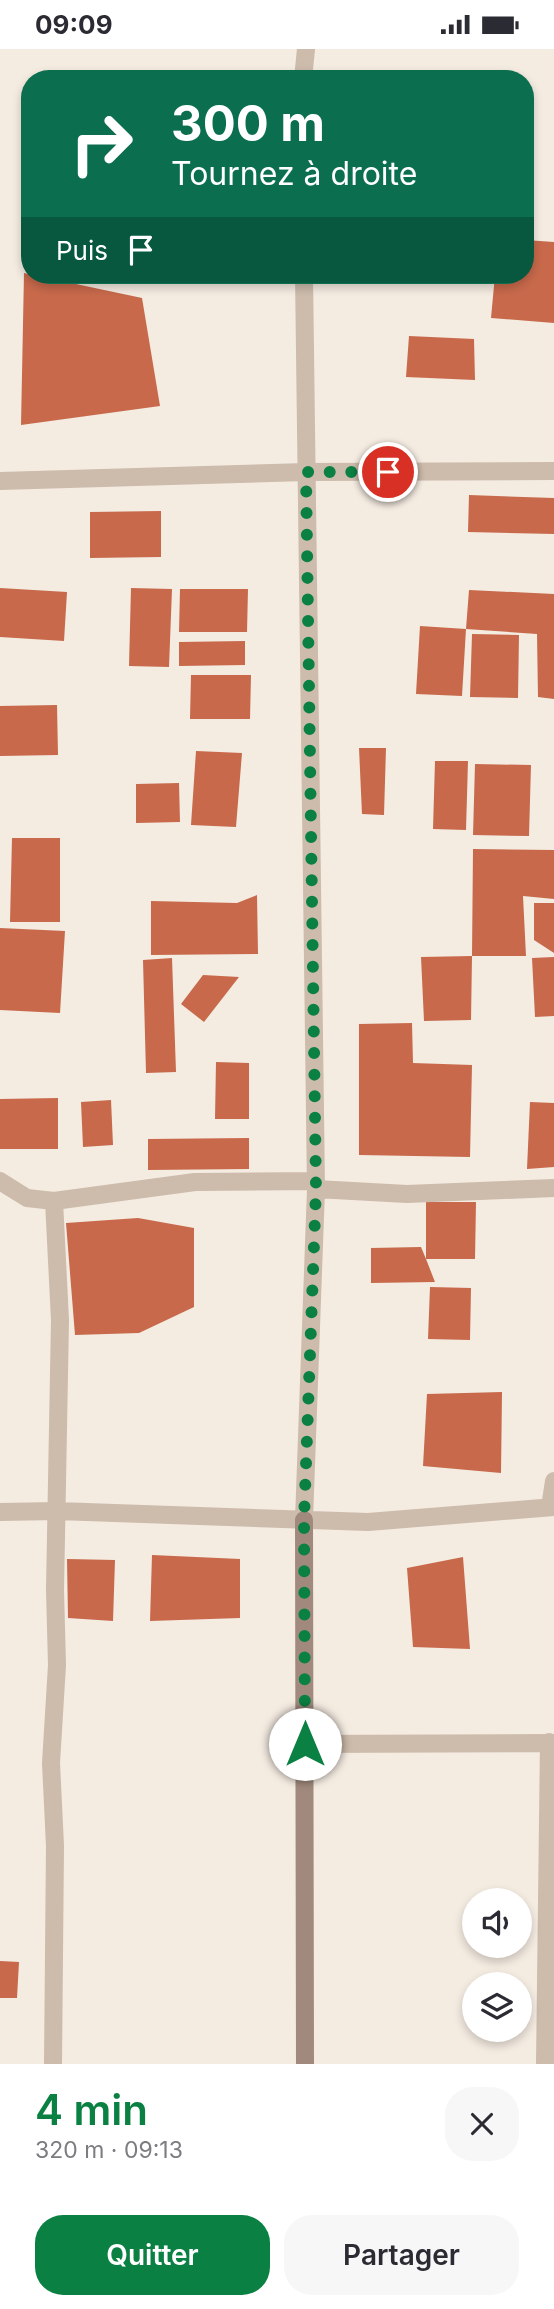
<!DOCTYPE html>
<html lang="fr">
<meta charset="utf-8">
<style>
:root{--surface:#fff;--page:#f7f7f7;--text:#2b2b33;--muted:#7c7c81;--accent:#0b8043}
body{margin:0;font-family:Inter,sans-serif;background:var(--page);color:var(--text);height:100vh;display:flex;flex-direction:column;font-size:26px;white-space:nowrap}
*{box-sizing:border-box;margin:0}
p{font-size:23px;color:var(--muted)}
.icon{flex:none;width:38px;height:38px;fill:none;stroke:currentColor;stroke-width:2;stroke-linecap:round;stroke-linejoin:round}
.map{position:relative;height:2015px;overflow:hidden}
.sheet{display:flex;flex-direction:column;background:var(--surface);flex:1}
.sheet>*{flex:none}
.guide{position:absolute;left:21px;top:21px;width:513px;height:214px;border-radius:28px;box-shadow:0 4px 10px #0003;background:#0b6e4f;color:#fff;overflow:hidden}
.tools{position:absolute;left:462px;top:1839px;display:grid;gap:14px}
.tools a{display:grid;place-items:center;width:70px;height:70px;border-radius:50%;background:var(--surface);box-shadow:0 4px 10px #0003;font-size:35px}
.pin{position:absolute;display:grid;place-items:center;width:60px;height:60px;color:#fff;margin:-30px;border:4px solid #fff;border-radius:50%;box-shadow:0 2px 7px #0007}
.me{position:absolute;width:77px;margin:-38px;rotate:0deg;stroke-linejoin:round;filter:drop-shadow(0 0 5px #0008)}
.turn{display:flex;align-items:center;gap:24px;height:147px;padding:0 35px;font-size:32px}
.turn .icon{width:91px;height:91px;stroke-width:2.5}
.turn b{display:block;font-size:49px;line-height:60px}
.then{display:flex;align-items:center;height:66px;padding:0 35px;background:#0003;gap:14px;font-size:26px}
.round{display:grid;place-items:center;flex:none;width:74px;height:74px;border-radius:28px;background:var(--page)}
.head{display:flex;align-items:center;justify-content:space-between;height:119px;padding:0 35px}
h1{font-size:42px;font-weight:600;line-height:52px;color:var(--accent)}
.cta{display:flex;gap:14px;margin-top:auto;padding:14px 35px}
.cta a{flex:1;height:80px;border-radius:28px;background:var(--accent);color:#fff;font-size:28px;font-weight:600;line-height:80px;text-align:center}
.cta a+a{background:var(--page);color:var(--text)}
.status{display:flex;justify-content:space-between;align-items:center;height:49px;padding:0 35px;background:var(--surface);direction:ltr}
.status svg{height:19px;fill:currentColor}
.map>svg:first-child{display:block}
</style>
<div class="status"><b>09:09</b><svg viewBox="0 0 49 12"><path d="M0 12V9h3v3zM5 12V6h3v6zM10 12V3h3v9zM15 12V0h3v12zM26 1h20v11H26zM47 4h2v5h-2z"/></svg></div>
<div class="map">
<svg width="554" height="2015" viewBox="0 0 554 2015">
<rect width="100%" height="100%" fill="#f4ebe1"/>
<path fill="#c8694b" d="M 525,191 L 554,193 L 554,274 L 491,269 L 495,226 L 525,226 Z
M 24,224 L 142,249 L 160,357 L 21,376 Z
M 409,287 L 474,290 L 475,331 L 406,328 Z
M 469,446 L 554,449 L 554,485 L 468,483 Z
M 161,462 L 161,508 L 90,509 L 90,463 Z
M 0,539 L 67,543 L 64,592 L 0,588 Z
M 131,539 L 172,540 L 169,618 L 129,617 Z
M 180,540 L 248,540 L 247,583 L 179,583 Z
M 469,541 L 554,545 L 554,650 L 538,648 L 537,585 L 466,580 Z
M 420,577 L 466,580 L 462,647 L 416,645 Z
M 472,585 L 519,586 L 518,649 L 470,648 Z
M 245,592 L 245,616 L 179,617 L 179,593 Z
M 191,626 L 251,626 L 250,670 L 190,670 Z
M 57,656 L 58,706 L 0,707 L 0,657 Z
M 359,699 L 386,699 L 384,766 L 362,765 Z
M 196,702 L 242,704 L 236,778 L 191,776 Z
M 435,712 L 468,712 L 466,781 L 433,780 Z
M 475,715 L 531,716 L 529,787 L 473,786 Z
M 179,734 L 180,773 L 136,774 L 136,735 Z
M 12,789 L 60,789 L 60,873 L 10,873 Z
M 473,800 L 554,801 L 554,850 L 523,847 L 526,907 L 472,907 L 471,971 L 424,972 L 421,908 L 472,907 Z
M 257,846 L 258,905 L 151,906 L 151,852 L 237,854 Z
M 534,854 L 554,854 L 554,904 L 534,891 Z
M 0,879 L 65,882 L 60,964 L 0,961 Z
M 554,908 L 554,967 L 535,968 L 532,909 Z
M 172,909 L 176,1023 L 146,1024 L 143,911 Z
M 203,926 L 239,928 L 204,973 L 181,955 Z
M 412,974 L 413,1014 L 472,1016 L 470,1108 L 359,1106 L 359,975 Z
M 216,1013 L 249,1014 L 249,1070 L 215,1070 Z
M 58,1049 L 58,1100 L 0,1100 L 0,1050 Z
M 111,1051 L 113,1096 L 83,1098 L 81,1053 Z
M 530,1053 L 554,1054 L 554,1118 L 527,1120 Z
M 249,1089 L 249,1120 L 148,1121 L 148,1090 Z
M 426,1153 L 476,1153 L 475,1210 L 426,1210 L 435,1233 L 371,1234 L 371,1199 L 421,1198 L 426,1210 Z
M 138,1169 L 194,1179 L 194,1258 L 139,1284 L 75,1286 L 66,1174 Z
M 430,1238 L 471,1239 L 470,1291 L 428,1290 Z
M 502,1343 L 501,1424 L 423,1417 L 427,1345 Z
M 152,1506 L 240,1510 L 240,1569 L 150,1572 Z
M 463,1508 L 470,1600 L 413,1598 L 407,1519 Z
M 67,1510 L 115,1511 L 113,1572 L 68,1569 Z
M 0,1912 L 19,1913 L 17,1949 L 0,1949 Z"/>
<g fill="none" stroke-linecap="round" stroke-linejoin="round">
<path stroke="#cdbbac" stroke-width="18" d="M 303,30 L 306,0
M 0,432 L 306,423 L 554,422
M 0,1132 L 27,1149 L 54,1152 L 195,1133 L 316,1132
M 316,1140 L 407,1145 L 554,1139
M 550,1458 L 554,1432
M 0,1463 L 58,1462 L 368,1473 L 554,1458
M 304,1471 L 316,1140 L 304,226
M 305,1695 L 554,1694
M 53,2015 L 55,1797 L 51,1714 L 57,1616 L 55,1541 L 60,1271 L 54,1152
M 545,2015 L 549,1693"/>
<path stroke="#a18a7d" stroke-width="18" d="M 304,1471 L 305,2015"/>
</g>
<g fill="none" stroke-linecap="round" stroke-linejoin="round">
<path stroke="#0b8043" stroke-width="12" stroke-dasharray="0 21.6" d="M 305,1695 L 304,1471 L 316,1140 L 306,423 L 388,423"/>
</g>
</svg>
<div class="tools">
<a><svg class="icon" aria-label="sound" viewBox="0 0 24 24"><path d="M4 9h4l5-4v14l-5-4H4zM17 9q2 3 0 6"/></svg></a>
<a><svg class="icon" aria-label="layers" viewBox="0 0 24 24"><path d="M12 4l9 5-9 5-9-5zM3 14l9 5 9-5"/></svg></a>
</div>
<div class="pin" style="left:388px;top:423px;background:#d93025"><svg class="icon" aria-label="arrive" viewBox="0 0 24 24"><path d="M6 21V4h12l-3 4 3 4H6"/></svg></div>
<svg class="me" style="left:305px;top:1695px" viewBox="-20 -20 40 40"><circle r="19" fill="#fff"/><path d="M0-13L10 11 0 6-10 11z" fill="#0b8043"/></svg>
<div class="guide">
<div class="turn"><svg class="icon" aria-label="right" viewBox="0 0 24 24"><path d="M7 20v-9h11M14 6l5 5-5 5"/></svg><div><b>300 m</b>Tournez à droite</div></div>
<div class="then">Puis<svg class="icon" aria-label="arrive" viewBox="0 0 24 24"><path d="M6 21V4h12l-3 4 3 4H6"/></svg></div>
</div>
</div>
<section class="sheet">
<div class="head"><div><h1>4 min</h1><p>320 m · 09:13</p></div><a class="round"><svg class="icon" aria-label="close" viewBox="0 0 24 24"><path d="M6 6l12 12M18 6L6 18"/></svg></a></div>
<div class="cta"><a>Quitter</a><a>Partager</a></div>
</section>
